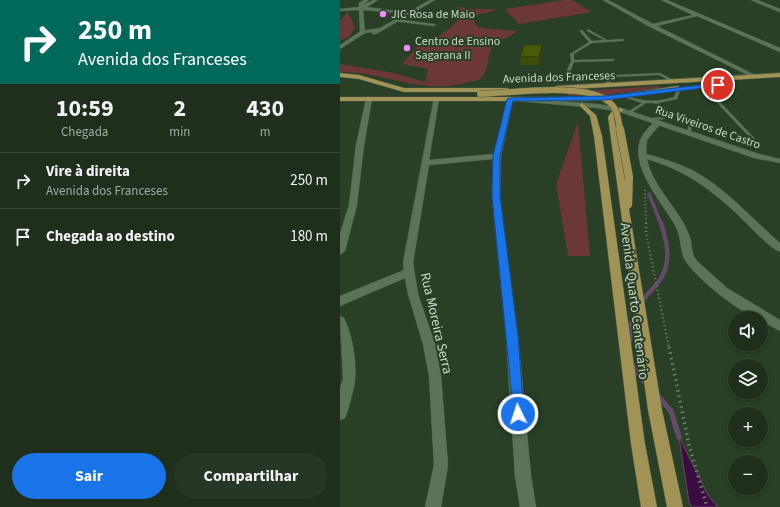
<!DOCTYPE html>
<html lang="pt">
<meta charset="utf-8">
<style>
:root{--surface:#1f2f1c;--page:#273725;--text:#f1f3f6;--muted:#a1a9a3;--line:#3c4a3b;--accent:#1a73e8}
body{margin:0;font-family:"Source Sans 3",sans-serif;background:var(--page);color:var(--text);height:100vh;display:flex;flex-direction:column;font-size:15px;white-space:nowrap}
*{box-sizing:border-box;margin:0}
p{font-size:13px;color:var(--muted)}
.icon{flex:none;width:22px;height:22px;fill:none;stroke:currentColor;stroke-width:2;stroke-linecap:round;stroke-linejoin:round}
.map{position:relative;flex:1;overflow:hidden}
.sheet{display:flex;flex-direction:column;background:var(--surface);width:340px}
.sheet>*{flex:none}
.top-card{background:#00695c;color:#fff;overflow:hidden}
.controls{position:absolute;left:388px;top:311px;display:grid;gap:8px}
.controls a{display:grid;place-items:center;width:40px;height:40px;border-radius:50%;background:var(--surface);box-shadow:0 2px 6px #0003,0 0 0 1px var(--line);font-size:20px}
.pin{position:absolute;display:grid;place-items:center;width:34px;height:34px;color:#fff;margin:-17px;border:2px solid #fff;border-radius:50%;box-shadow:0 1px 4px #0007}
.me{position:absolute;width:44px;margin:-22px;rotate:356deg;stroke-linejoin:round;filter:drop-shadow(0 0 3px #0008)}
.turn{display:flex;align-items:center;gap:14px;height:84px;padding:0 12px;font-size:18px}
.turn .icon{width:52px;height:52px;stroke-width:2.5}
.turn b{display:block;font-size:28px;line-height:34px}
.eta{display:flex;justify-content:space-evenly;align-items:center;height:68px;text-align:center}
.eta b{font-size:24px;font-weight:700;line-height:28px}
.primary-button{display:flex;gap:8px;margin-top:auto;padding:8px 12px}
.primary-button a{flex:1;height:46px;border-radius:24px;background:var(--accent);color:#fff;font-size:16px;font-weight:700;line-height:46px;text-align:center}
.primary-button a+a{background:var(--page);color:var(--text)}
ul{padding:0;list-style:none}
li{display:flex;align-items:center;gap:12px;height:56px;padding:0 12px;border-top:1px solid var(--line)}
li div{flex:1}
li b{display:block;font-size:15px}
li em{font-style:normal}
main{display:flex;flex:1;min-height:0}
.map>svg:first-child{display:block}
</style>
<main>
<section class="sheet">
<div class="top-card">
<div class="turn"><svg class="icon" aria-label="right" viewBox="0 0 24 24"><path d="M7 20v-9h11M14 6l5 5-5 5"/></svg><div><b>250 m</b>Avenida dos Franceses</div></div>
</div>
<div class="eta">
<div><b>10:59</b><p>Chegada</p></div>
<div><b>2</b><p>min</p></div>
<div><b>430</b><p>m</p></div>
</div>
<ul>
<li><svg class="icon" aria-label="right" viewBox="0 0 24 24"><path d="M7 20v-9h11M14 6l5 5-5 5"/></svg><div><b>Vire à direita</b><p>Avenida dos Franceses</p></div><em>250 m</em></li>
<li><svg class="icon" aria-label="arrive" viewBox="0 0 24 24"><path d="M6 21V4h12l-3 4 3 4H6"/></svg><div><b>Chegada ao destino</b></div><em>180 m</em></li>
</ul>
<div class="primary-button"><a>Sair</a><a>Compartilhar</a></div>
</section>
<div class="map">
<svg width="440" height="507" viewBox="0 0 440 507">
<rect width="100%" height="100%" fill="#293f26"/>
<path fill="#6b3837" d="M 224,0 L 232,0 L 252,12 L 179,24 L 165,9 Z
M 118,7 L 133,9 L 156,9 C 150,14 141,12 134,17 L 135,24 L 140,28 L 176,31 C 171,39 157,37 152,47 C 147,56 149,68 143,76 C 140,80 134,81 129,82 C 81,96 47,72 0,72 L 0,64 L 54,73 L 85,82 L 88,69 L 62,64 L 83,40 L 101,35 L 118,21 L 113,15 L 107,13 Z
M 8,12 L 15,27 L 10,36 L 0,41 L 0,21 Z
M 319,86 L 320,88 L 266,95 L 228,96 L 228,93 L 240,91 Z
M 238,122 L 250,256 L 228,256 L 216,184 Z"/>
<path fill="#3a0d41" stroke="#654969" d="M 339,437 L 369,497 L 378,507 L 352,507 L 349,502 Z"/>
<g fill="none" stroke-linecap="round" stroke-linejoin="round">
<path stroke="#654969" stroke-width="3.5" d="M 309,194 L 321,224"/>
<path stroke="#654969" stroke-width="4.5" d="M 302,302 C 307,294 314,288 320,280 C 332,262 327,242 321,223
M 290,341 L 290,325 L 297,312"/>
<path stroke="#654969" stroke-width="5.5" d="M 293,366 L 295,371 L 307,384
M 317,395 L 331,411 L 339,437"/>
<defs>
<path id="lane" d="M 248,29 L 267,40 L 283,39 L 284,40 L 283,41 L 252,43 L 234,54 L 234,60 L 273,59 L 275,60 L 273,61 L 234,62 L 230,72 L 231,74 L 271,76 L 275,75 L 320,73 L 337,82 L 334,83 L 319,75 L 275,77 L 270,79 L 271,86 L 269,87 L 267,86 L 266,78 L 229,76 L 226,72 L 231,61 L 230,54 L 249,42 L 240,32 L 240,30 L 242,30 L 252,41 L 264,40 L 247,31 Z
M 362,85 L 364,85 L 420,144 L 420,146 L 418,146 L 362,87 Z
M 338,87 L 341,88 L 337,99 L 318,103 L 330,112 L 350,119 L 353,122 L 350,134 L 347,133 L 349,122 L 348,121 L 330,114 L 325,119 L 310,120 L 310,118 L 311,118 L 323,117 L 327,113 L 314,103 L 306,103 L 291,113 L 289,113 L 289,111 L 302,103 L 280,96 L 282,95 C 303,101 313,103 334,97 Z"/>
<path id="street" d="M 24,0 L 29,0 L 23,5 L 33,0 L 38,0 L 27,7 L 71,13 L 69,14 L 23,10 L 25,33 L 20,34 L 19,10 L 0,11 L 0,9 L 19,7 L 19,3 Z
M 263,0 L 268,0 L 313,24 L 353,15 L 321,0 L 327,0 L 440,48 L 440,52 L 357,16 L 317,26 L 419,77 L 414,78 L 310,27 Z
M 411,0 L 417,0 L 440,9 L 440,12 Z
M 55,19 L 94,24 L 96,25 L 94,26 L 53,21 Z
M 29,97 L 32,99 L 24,145 L 17,205 L 5,251 L 0,255 L 0,234 L 9,205 L 16,145 L 26,99 Z
M 94,98 L 99,99 L 89,160 L 154,154 L 167,99 L 170,97 L 173,99 L 161,156 L 160,196 L 178,336 L 191,476 L 196,507 L 180,507 L 175,476 L 166,336 L 152,196 L 153,159 L 89,165 L 73,263 L 78,294 L 95,344 L 101,376 L 108,465 L 101,507 L 85,507 L 94,465 L 89,376 L 83,344 L 68,294 L 65,278 L 0,306 L 0,296 L 64,270 L 63,263 Z
M 318,120 L 322,122 L 307,140 L 306,154 C 322,158 337,163 352,170 C 386,188 411,218 440,243 L 440,252 C 429,248 406,222 396,213 C 368,187 344,170 307,159 C 313,188 339,208 349,235 C 353,244 350,253 357,261 L 387,288 L 440,320 L 440,331 L 421,321 L 421,318 C 404,318 353,275 345,260 C 339,248 342,238 335,225 C 321,201 283,159 305,132 C 308,128 313,122 318,120 Z
M 0,316 L 4,318 C 12,334 17,361 15,379 C 14,390 10,402 7,413 L 5,418 L 0,420 L 0,388 L 3,379 Z"/>
<path id="secondary" d="M 90,0 L 95,0 L 36,34 L 32,34 L 33,32 L 25,33 L 0,49 L 0,45 L 21,31 L 40,28 Z
M 179,98 L 257,104 L 281,108 L 419,154 L 440,159 L 440,163 L 414,158 L 280,112 L 257,108 L 177,101 L 177,99 Z"/>
<path id="primary" d="M 0,73 L 19,75 L 64,88 L 168,88 L 171,90 L 168,92 L 64,92 L 19,79 L 0,77 Z
M 440,73 L 440,77 L 216,90 L 213,88 L 216,86 Z
M 338,86 L 341,88 L 340,89 L 275,99 L 243,101 L 0,101 L 0,97 L 243,97 L 275,95 Z
M 242,103 L 256,115 L 262,136 L 305,444 L 317,507 L 301,507 L 291,444 L 254,136 L 250,116 L 239,105 Z
M 281,108 L 283,109 L 283,111 L 277,113 L 274,117 L 285,180 L 286,175 L 292,175 L 293,177 L 292,206 L 289,209 L 322,410 L 343,507 L 327,507 L 308,410 L 268,117 L 272,111 Z"/>
</defs>
<use href="#lane" stroke="#475b46" stroke-width="0.5"/>
<use href="#street" stroke="#475b46" stroke-width="1"/>
<use href="#secondary" stroke="#475b46" stroke-width="1"/>
<use href="#primary" stroke="#475b46" stroke-width="1"/>
<path stroke="#6f816d" stroke-width="2" stroke-dasharray="1 2.5" stroke-linecap="butt" d="M 305,190 L 306,224"/>
<path stroke="#6f816d" stroke-width="2.5" stroke-dasharray="1 3" stroke-linecap="butt" d="M 306,223 L 306,233 L 329,348"/>
<path stroke="#6f816d" stroke-width="3.5" stroke-dasharray="1.5 4" stroke-linecap="butt" d="M 329,347 L 349,445 L 367,507"/>
<use href="#lane" fill="#5b7458" fill-rule="evenodd"/>
<use href="#street" fill="#5b7458" fill-rule="evenodd"/>
<use href="#secondary" fill="#5b7458" fill-rule="evenodd"/>
<use href="#primary" fill="#a19256" fill-rule="evenodd"/>
<defs>
<path id="primary-bridge-far1" d="M 140,94 C 169,93 248,82 269,102 C 278,109 278,119 280,130"/>
<path id="primary-bridge" d="M 280,129 L 289,177"/>
</defs>
<use href="#primary-bridge-far1" stroke="#475b46" stroke-width="7" stroke-linecap="butt"/>
<use href="#primary-bridge" stroke="#475b46" stroke-width="9" stroke-linecap="butt"/>
<use href="#primary-bridge-far1" stroke="#a19256" stroke-width="6"/>
<use href="#primary-bridge" stroke="#a19256" stroke-width="8"/>
</g>
<path fill="#3f4d09" d="M 202,45 L 202,54 L 199,65 L 181,65 L 180,56 Z"/>
<path fill="#333f07" d="M 202,45 L 202,54 L 199,65 L 199,57 Z"/>
<path fill="#495a0a" stroke="#333f07" d="M 185,45 L 202,45 L 199,57 L 180,56 Z"/>
<path fill="#1a73e8" stroke="#114b97" d="M 378,83 L 380,86 L 265,100 L 173,101 L 160,156 L 160,196 L 178,336 L 184,414 L 183,418 L 178,420 L 174,418 L 152,196 L 153,156 L 167,99 L 170,98 L 265,96 Z"/>
<g fill="#ec8cfb" stroke="#293f26" stroke-width="1.5">
<circle cx="43" cy="14" r="4"/>
<circle cx="67" cy="48" r="4"/>
</g>
<g text-anchor="middle" stroke-width="4" stroke-linejoin="round" paint-order="stroke">
<g font-size="12" fill="#c8d6c7" stroke="#293f26" text-anchor="start">
<text x="51" y="18">JIC Rosa de Maio</text>
<text x="75" y="45">Centro de Ensino<tspan x="75" dy="14">Sagarana II</tspan></text>
</g>
<g font-size="12" fill="#c8d6c7" stroke="#293f26">
<text transform="translate(219 77) rotate(-2)" y="4">Avenida dos Franceses</text>
<text transform="translate(368 127) rotate(19)" y="4">Rua Viveiros de Castro</text>
</g>
<g font-size="14" fill="#c8d6c7" stroke="#293f26">
<text transform="translate(295 301) rotate(83)" y="5">Avenida Quarto Centenário</text>
<text transform="translate(97 323) rotate(77)" y="5">Rua Moreira Serra</text>
</g>
</g>
</svg>
<div class="controls">
<a><svg class="icon" aria-label="sound" viewBox="0 0 24 24"><path d="M4 9h4l5-4v14l-5-4H4zM17 9q2 3 0 6"/></svg></a>
<a><svg class="icon" aria-label="layers" viewBox="0 0 24 24"><path d="M12 4l9 5-9 5-9-5zM3 14l9 5 9-5"/></svg></a>
<a>+</a>
<a>−</a>
</div>
<div class="pin" style="left:378px;top:85px;background:#d93025"><svg class="icon" aria-label="arrive" viewBox="0 0 24 24"><path d="M6 21V4h12l-3 4 3 4H6"/></svg></div>
<svg class="me" style="left:178px;top:414px" viewBox="-20 -20 40 40"><circle r="17" fill="#1a73e8" stroke="#fff" stroke-width="3"/><path d="M0-11L8 9 0 5-8 9z" fill="#fff"/></svg>
</div>
</main>
